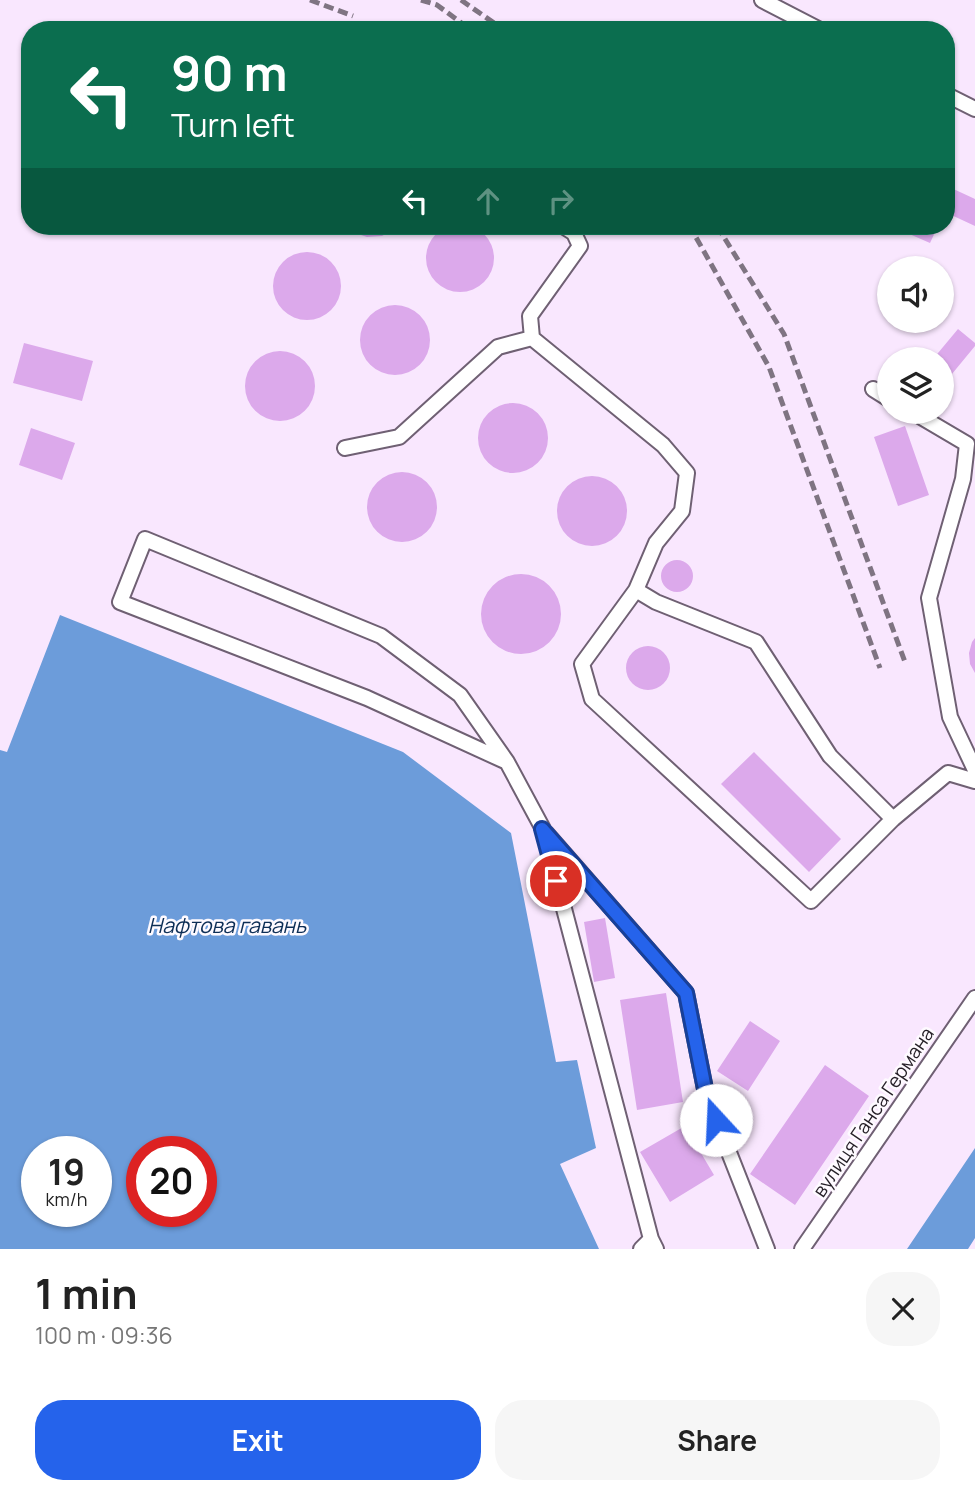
<!DOCTYPE html>
<meta charset="utf-8">
<style>
:root{--surface:#fff;--page:#f6f6f6;--text:#222;--muted:#767676;--accent:#2563eb}
body{margin:0;font-family:Manrope,sans-serif;background:var(--page);color:var(--text);height:100vh;display:flex;flex-direction:column;font-size:26px;white-space:nowrap}
*{box-sizing:border-box;margin:0}
p{font-size:23px;color:var(--muted)}
.icon{flex:none;width:38px;height:38px;fill:none;stroke:currentColor;stroke-width:2;stroke-linecap:round;stroke-linejoin:round}
.map{position:relative;height:1249px;overflow:hidden}
.details{display:flex;flex-direction:column;background:var(--surface);flex:1}
.details>*{flex:none}
.hud{position:absolute;left:21px;top:21px;width:934px;height:214px;border-radius:28px;box-shadow:0 2px 5px #0004;background:#0b6e4f;color:#fff;overflow:hidden}
.tools{position:absolute;left:877px;top:256px;display:grid;gap:14px}
.tools a{display:grid;place-items:center;width:77px;height:77px;border-radius:50%;background:var(--surface);box-shadow:0 2px 5px #0004;font-size:35px}
.speed{position:absolute;left:21px;top:1136px;display:flex;gap:14px;font-size:35px;font-weight:700;text-align:center}
.speed>*{display:grid;place-content:center;width:91px;height:91px;border-radius:50%;background:var(--surface);box-shadow:0 2px 5px #0004;line-height:1}
.speed small{font-size:18px;font-weight:400}
.speed .limit{border:10px solid #d22;background:#fff;color:#111}
.pin{position:absolute;display:grid;place-items:center;width:60px;height:60px;color:#fff;margin:-30px;border:4px solid #fff;border-radius:50%;box-shadow:0 2px 7px #0007}
.me{position:absolute;width:77px;margin:-38px;rotate:340deg;stroke-linejoin:round;filter:drop-shadow(0 0 5px #0008)}
.turn{display:flex;align-items:center;gap:24px;height:147px;padding:0 35px;font-size:32px}
.turn .icon{width:91px;height:91px;stroke-width:2.5}
.turn b{display:block;font-size:49px;line-height:60px}
.lanes{display:flex;align-items:center;height:66px;padding:0 35px;background:#0003;justify-content:center;gap:35px;direction:ltr}
.lanes .off{opacity:.35}
.round{display:grid;place-items:center;flex:none;width:74px;height:74px;border-radius:28px;background:var(--page)}
.headline{display:flex;align-items:center;justify-content:space-between;height:119px;padding:0 35px}
h1{font-size:42px;font-weight:700;line-height:52px}
.primary-button{display:flex;gap:14px;margin-top:auto;padding:14px 35px}
.primary-button a{flex:1;height:80px;border-radius:28px;background:var(--accent);color:#fff;font-size:28px;font-weight:700;line-height:80px;text-align:center}
.primary-button a+a{background:var(--page);color:var(--text)}
.map>svg:first-child{display:block}
</style>
<div class="map">
<svg width="975" height="1249" viewBox="0 0 975 1249">
<rect width="100%" height="100%" fill="#f9e7fe"/>
<path fill="#6c9cda" fill-rule="evenodd" d="M 60,615 L 403,752 L 511,833 L 556,1062 L 577,1060 L 596,1148 L 560,1164 L 599,1249 L 0,1249 L 0,750 L 7,752 ZM 37,1152 L 96,1152 L 96,1211 L 37,1211 ZM 142,1152 L 201,1152 L 201,1211 L 142,1211 Z
M 975,1148 L 975,1238 L 968,1249 L 907,1249 Z"/>
<path fill="#dca9eb" d="M 947,186 L 975,199 L 975,226 L 947,213 Z
M426 258a34 34 0 1 1 68 0a34 34 0 1 1-68 0Z
M 347,226 L 398,226 L 393,230 L 382,236 L 367,237 L 355,233 Z
M 891,226 L 938,226 L 930,243 Z
M273 286a34 34 0 1 1 68 0a34 34 0 1 1-68 0Z
M360 340a35 35 0 1 1 70 0a35 35 0 1 1-70 0Z
M 958,329 L 975,343 L 975,346 L 947,380 L 942,376 L 942,359 L 933,359 Z
M 24,343 L 93,361 L 82,401 L 13,383 Z
M245 386a35 35 0 1 1 70 0a35 35 0 1 1-70 0Z
M478 438a35 35 0 1 1 70 0a35 35 0 1 1-70 0Z
M 905,426 L 929,495 L 898,506 L 874,437 Z
M 31,428 L 75,443 L 62,480 L 19,465 Z
M367 507a35 35 0 1 1 70 0a35 35 0 1 1-70 0Z
M557 511a35 35 0 1 1 70 0a35 35 0 1 1-70 0Z
M661 576a16 16 0 1 1 32 0a16 16 0 1 1-32 0Z
M481 614a40 40 0 1 1 80 0a40 40 0 1 1-80 0Z
M 975,638 L 975,673 L 970,664 L 969,653 L 972,642 Z
M626 668a22 22 0 1 1 44 0a22 22 0 1 1-44 0Z
M 754,752 L 841,839 L 809,872 L 721,784 Z
M 605,918 L 615,978 L 594,982 L 584,922 Z
M 666,993 L 683,1102 L 637,1110 L 620,1000 Z
M 750,1021 L 780,1041 L 748,1091 L 717,1071 Z
M 825,1065 L 869,1096 L 795,1205 L 750,1174 Z
M 685,1126 L 714,1175 L 670,1202 L 640,1152 Z"/>
<g fill="none" stroke-linecap="round" stroke-linejoin="round">
<defs>
<path id="lane" d="M 762,0 L 820,30
M 947,95 L 975,109
M 563,226 L 574,233 L 580,246 L 530,316 L 532,338 L 663,445 L 687,473 L 682,511 L 656,543 L 636,590 L 656,602 L 756,642 L 830,756 L 893,819
M 873,389 L 889,399
M 911,411 L 967,444 L 963,479 L 929,598 L 950,717 L 975,770
M 345,448 L 399,437 L 498,347 L 532,338
M 636,590 L 582,664 L 592,699 L 811,901 L 893,819 L 948,773 L 975,781
M 507,762 L 367,698 L 120,602 L 145,539 L 381,636 L 460,695 L 507,762 L 543,829 L 651,1239 L 656,1249
M 546,833 L 686,993 L 706,1094 L 767,1249
M 641,1249 L 651,1239
M 802,1249 L 975,998"/>
</defs>
<use href="#lane" stroke="#6f6073" stroke-width="18"/>
<use href="#lane" stroke="#fff" stroke-width="14"/>
<path stroke="#7f7482" stroke-width="5" stroke-dasharray="10 5" stroke-linecap="butt" d="M 310,0 L 353,16
M 421,0 L 437,5 L 471,30
M 461,0 L 504,30
M 687,226 L 693,232 L 769,367 L 880,668
M 717,226 L 784,334 L 905,662"/>
</g>
<g fill="none" stroke-linecap="round" stroke-linejoin="round">
<defs>
<path id="route" d="M 556,881 L 542,829 L 686,993 L 706,1094 L 716,1120"/>
</defs>
<use href="#route" stroke="#184099" stroke-width="18"/>
<use href="#route" stroke="#2563eb" stroke-width="12"/>
</g>
<g text-anchor="middle" stroke-width="5" stroke-linejoin="round" paint-order="stroke">
<g font-size="19" fill="#251f27" stroke="#fefaff">
<text transform="translate(873 1112) rotate(-56)" y="7">вулиця Ганса Германа</text>
</g>
<g font-size="21" font-style="italic" fill="#0d2e56" stroke="#fefaff">
<text x="227" y="933">Нафтова гавань</text>
</g>
</g>
</svg>
<div class="tools">
<a><svg class="icon" aria-label="sound" viewBox="0 0 24 24"><path d="M4 9h4l5-4v14l-5-4H4zM17 9q2 3 0 6"/></svg></a>
<a><svg class="icon" aria-label="layers" viewBox="0 0 24 24"><path d="M12 4l9 5-9 5-9-5zM3 14l9 5 9-5"/></svg></a>
</div>
<div class="speed"><div>19<small>km/h</small></div><div class="limit">20</div></div>
<div class="pin" style="left:556px;top:881px;background:#d93025"><svg class="icon" aria-label="arrive" viewBox="0 0 24 24"><path d="M6 21V4h12l-3 4 3 4H6"/></svg></div>
<svg class="me" style="left:716px;top:1120px" viewBox="-20 -20 40 40"><circle r="19" fill="#fff"/><path d="M0-13L10 11 0 6-10 11z" fill="#2563eb"/></svg>
<div class="hud">
<div class="turn"><svg class="icon" aria-label="left" viewBox="0 0 24 24"><path d="M17 20v-9H6M10 6l-5 5 5 5"/></svg><div><b>90 m</b>Turn left</div></div>
<div class="lanes"><svg class="icon" aria-label="left" viewBox="0 0 24 24"><path d="M17 20v-9H6M10 6l-5 5 5 5"/></svg><svg class="icon off" aria-label="ahead" viewBox="0 0 24 24"><path d="M12 20V5M6 11l6-6 6 6"/></svg><svg class="icon off" aria-label="right" viewBox="0 0 24 24"><path d="M7 20v-9h11M14 6l5 5-5 5"/></svg></div>
</div>
</div>
<section class="details">
<div class="headline"><div><h1>1 min</h1><p>100 m · 09:36</p></div><a class="round"><svg class="icon" aria-label="close" viewBox="0 0 24 24"><path d="M6 6l12 12M18 6L6 18"/></svg></a></div>
<div class="primary-button"><a>Exit</a><a>Share</a></div>
</section>
